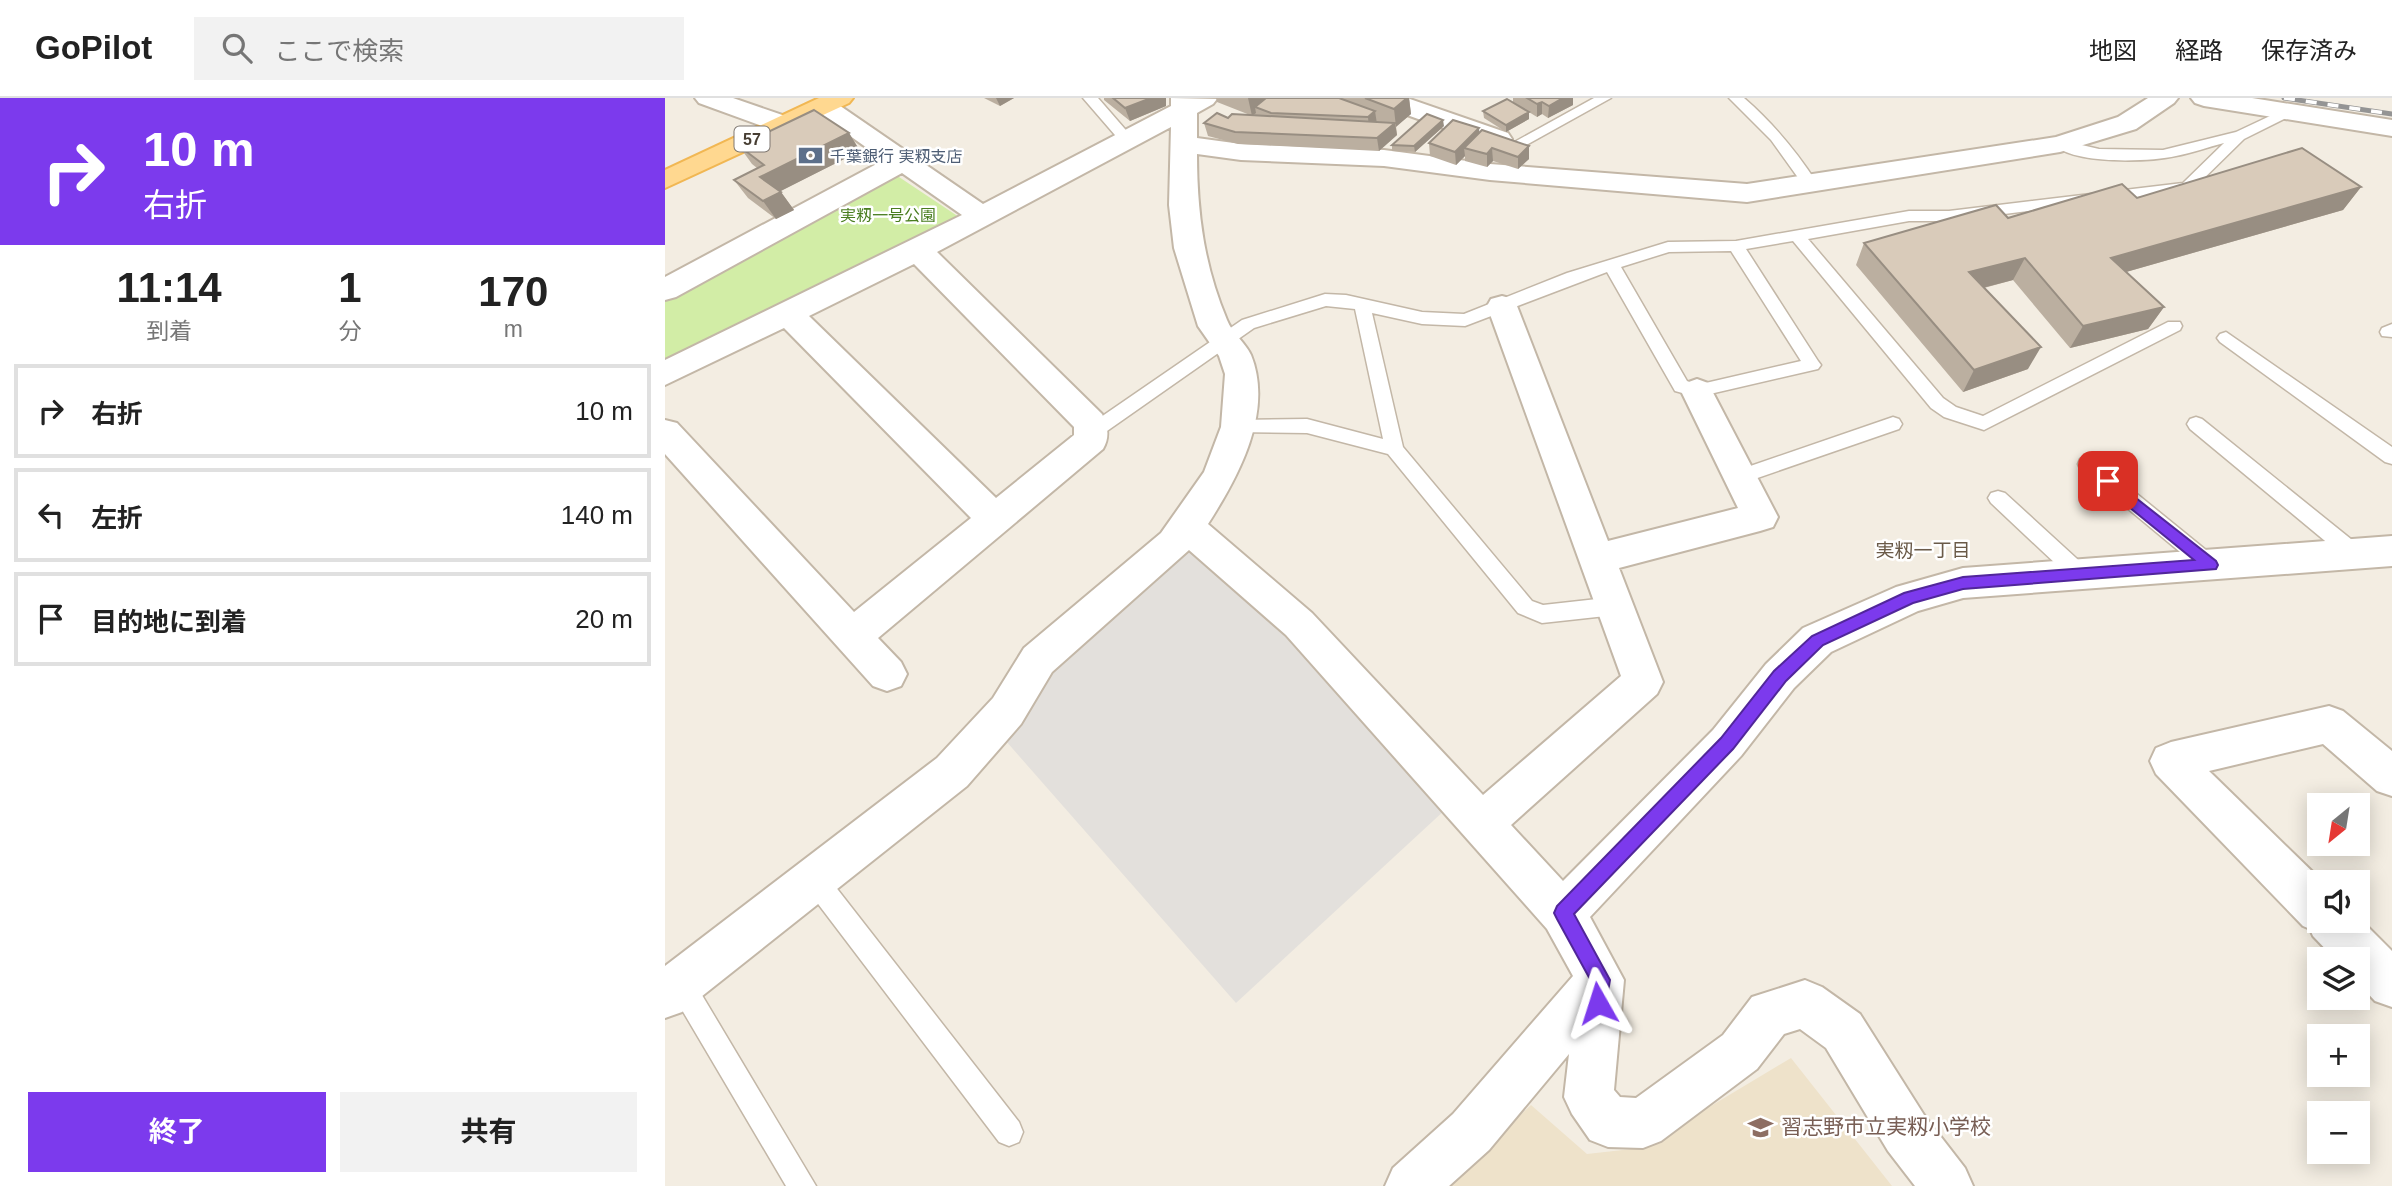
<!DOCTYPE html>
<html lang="ja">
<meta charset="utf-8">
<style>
:root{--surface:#fff;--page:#f2f2f2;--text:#222;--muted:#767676;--line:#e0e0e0;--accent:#7c3aed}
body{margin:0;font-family:Helvetica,"Noto Sans JP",sans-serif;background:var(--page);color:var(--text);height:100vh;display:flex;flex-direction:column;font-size:26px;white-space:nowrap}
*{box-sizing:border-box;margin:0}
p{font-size:23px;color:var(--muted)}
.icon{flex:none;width:38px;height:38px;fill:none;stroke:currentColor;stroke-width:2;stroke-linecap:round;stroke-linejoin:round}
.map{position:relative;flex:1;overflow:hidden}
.details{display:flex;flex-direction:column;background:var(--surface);width:665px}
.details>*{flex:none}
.hud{background:#7c3aed;color:#fff;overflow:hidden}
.needle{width:46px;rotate:210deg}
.fabs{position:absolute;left:1642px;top:695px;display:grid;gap:14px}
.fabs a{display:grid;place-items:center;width:63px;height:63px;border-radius:0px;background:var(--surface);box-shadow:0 4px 18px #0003;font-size:35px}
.pin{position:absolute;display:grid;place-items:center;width:60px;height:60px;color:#fff;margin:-30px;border-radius:14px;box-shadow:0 4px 10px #0006}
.me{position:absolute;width:77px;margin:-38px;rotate:354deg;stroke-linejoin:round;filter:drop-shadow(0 0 5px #0008)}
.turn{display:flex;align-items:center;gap:24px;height:147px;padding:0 28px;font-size:32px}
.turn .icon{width:91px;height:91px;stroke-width:2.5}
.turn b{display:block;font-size:49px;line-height:60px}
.eta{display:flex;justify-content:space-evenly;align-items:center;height:119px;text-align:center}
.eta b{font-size:42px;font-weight:700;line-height:49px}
.cta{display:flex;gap:14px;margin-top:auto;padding:14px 28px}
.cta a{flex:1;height:80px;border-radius:0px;background:var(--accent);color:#fff;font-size:28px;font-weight:700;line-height:80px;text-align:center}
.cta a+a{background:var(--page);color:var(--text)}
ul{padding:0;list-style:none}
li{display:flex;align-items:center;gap:21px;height:94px;margin:0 14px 10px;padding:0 14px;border:4px solid var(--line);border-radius:0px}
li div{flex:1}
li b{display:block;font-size:26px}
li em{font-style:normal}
header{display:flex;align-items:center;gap:42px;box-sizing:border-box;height:98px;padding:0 35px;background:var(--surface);border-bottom:2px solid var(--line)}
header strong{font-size:33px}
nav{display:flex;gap:38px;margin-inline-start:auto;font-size:24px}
.search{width:490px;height:63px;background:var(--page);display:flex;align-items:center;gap:18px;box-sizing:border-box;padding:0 24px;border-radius:0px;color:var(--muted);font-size:26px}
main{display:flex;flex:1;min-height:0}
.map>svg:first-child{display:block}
</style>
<header>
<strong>GoPilot</strong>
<div class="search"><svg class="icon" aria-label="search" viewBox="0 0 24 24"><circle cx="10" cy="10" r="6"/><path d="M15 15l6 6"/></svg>ここで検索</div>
<nav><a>地図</a><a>経路</a><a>保存済み</a></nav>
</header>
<main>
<section class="details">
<div class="hud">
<div class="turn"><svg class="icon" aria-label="right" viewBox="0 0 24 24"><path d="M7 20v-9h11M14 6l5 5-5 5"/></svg><div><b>10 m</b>右折</div></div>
</div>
<div class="eta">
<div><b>11:14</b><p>到着</p></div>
<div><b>1</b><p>分</p></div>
<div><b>170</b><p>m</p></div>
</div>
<ul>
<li><svg class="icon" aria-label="right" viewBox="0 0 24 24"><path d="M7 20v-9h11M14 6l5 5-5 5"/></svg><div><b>右折</b></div><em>10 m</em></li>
<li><svg class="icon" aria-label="left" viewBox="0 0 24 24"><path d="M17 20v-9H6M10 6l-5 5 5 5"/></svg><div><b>左折</b></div><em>140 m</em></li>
<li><svg class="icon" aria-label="arrive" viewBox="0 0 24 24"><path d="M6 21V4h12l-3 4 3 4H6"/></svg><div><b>目的地に到着</b></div><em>20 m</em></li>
</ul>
<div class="cta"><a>終了</a><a>共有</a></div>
</section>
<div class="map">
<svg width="1727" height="1088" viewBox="0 0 1727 1088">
<rect width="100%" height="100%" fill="#f3ede2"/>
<path fill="#eee2ca" d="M 1126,960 L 1227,1088 L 779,1088 L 866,1007 L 922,1056 L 976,1050 Z"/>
<path fill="#d2eda6" d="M 228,75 L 294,119 L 0,264 L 0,199 Z"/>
<path fill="#e3e0dc" d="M 527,444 L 645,545 L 781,711 L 571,905 L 340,642 L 386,567 Z"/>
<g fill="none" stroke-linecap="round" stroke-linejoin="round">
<defs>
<path id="lane" d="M 418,0 L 433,0 L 466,38 L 468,41 L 466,44 L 456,44 Z
M 929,0 L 946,0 L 856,50 L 846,50 L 844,47 Z
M 1064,0 L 1079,0 C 1108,25 1131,53 1152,85 L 1149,88 L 1139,88 L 1106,42 Z
M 1622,10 L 1627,11 L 1627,17 L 1579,41 L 1527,92 L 1284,123 L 1244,123 L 1143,141 L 1278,300 L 1291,309 L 1318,318 L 1503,224 L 1515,224 L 1517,228 L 1515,232 L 1319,332 L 1279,319 L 1266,310 L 1128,143 L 1081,151 L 1153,263 L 1156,267 L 1153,271 L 1032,299 L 1010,293 L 942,174 L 800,228 L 757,226 L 707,215 L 738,349 L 867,503 L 878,507 L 950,499 L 957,502 L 960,508 L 957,514 L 950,517 L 877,525 L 853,515 L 723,356 L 642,335 L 567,334 L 564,329 L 567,324 L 573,322 L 642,321 L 718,341 L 690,211 L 661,208 L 589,230 L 432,340 L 420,340 L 417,335 L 420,330 L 577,222 L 660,196 L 681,197 L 757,214 L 799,216 L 902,175 L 1003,144 L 1071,143 L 1244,113 L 1284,113 L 1518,85 L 1559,45 C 1543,49 1527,55 1511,58 C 1483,64 1409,67 1388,46 L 1395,42 L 1434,51 L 1498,52 L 1571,34 ZM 1066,153 L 1136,263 L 1032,287 L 1022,283 L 956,169 L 1004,154 Z
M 1727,226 L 1727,239 L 1717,238 L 1715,234 L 1717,230 Z
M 1561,234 L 1727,349 L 1727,366 L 1720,364 L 1555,244 L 1552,240 L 1555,236 Z
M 1228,319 L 1234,321 L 1237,326 L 1234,331 L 1075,386 L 1068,384 L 1066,379 L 1068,374 Z
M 1531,319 L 1537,321 L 1697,450 L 1700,456 L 1697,462 L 1690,464 L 1683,462 L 1525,331 L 1522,326 L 1525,321 Z
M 1422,359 L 1429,361 L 1552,461 L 1555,467 L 1552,473 L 1545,475 L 1538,473 L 1415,371 L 1413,366 L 1415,361 Z
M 1333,393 L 1340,395 L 1422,470 L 1425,476 L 1422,482 L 1415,484 L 1408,482 L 1326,405 L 1323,400 L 1326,395 Z
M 150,770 L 159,774 L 354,1024 L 358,1034 L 354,1044 L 344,1048 L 334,1044 L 141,790 L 138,782 L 141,774 Z
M 16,873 L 25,877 L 151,1088 L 121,1088 L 7,895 L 3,886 L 7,877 Z"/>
<path id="street" d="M 30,0 L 68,0 L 126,20 L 130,26 L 126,32 L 117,34 L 108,32 L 34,5 Z
M 159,0 L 168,3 L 318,106 L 506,8 L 506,0 L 552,1 L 548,6 L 532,15 L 532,40 L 576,46 L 719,52 L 825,66 L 1082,86 L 1391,39 L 1453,19 L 1483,0 L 1513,0 L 1509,5 L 1471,31 L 1395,54 L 1082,104 L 825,82 L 719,68 L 576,62 L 532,56 C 532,114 539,168 562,222 C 567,235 580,244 586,257 C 609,314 573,379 543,426 L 647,515 L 818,697 L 956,578 L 822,208 L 826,201 L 837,198 L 848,201 L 852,208 L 943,443 L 1073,410 L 1016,293 L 1021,285 L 1032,281 L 1043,285 L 1113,419 L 1108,429 L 1095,433 L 954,470 L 998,584 L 992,596 L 846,727 L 898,783 L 1048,632 L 1101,566 L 1138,530 L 1231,489 L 1298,470 L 1727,438 L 1727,468 L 1298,500 L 1253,513 L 1166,554 L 1129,590 L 1076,658 L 925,819 L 959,882 L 949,992 L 955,999 L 971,1000 L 1058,937 L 1087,899 L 1140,882 L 1157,889 L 1195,916 L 1259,1017 L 1300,1070 L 1308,1088 L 1250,1088 L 1223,1053 L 1161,950 L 1135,931 L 1119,936 L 1092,971 L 996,1043 L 978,1050 L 943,1049 L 925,1042 L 907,1016 L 899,999 L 904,956 L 824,1052 L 784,1088 L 720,1088 L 728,1070 L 788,1016 L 908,878 L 882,831 L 621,537 L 524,452 L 387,574 L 356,626 L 302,688 L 17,914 L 0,920 L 0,868 L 272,660 L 328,600 L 359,550 L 496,435 L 539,374 L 556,329 L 560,276 L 554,258 L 533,228 L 509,150 L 504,107 L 506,29 L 272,154 L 437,316 C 443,328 445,339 438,351 L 213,540 L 236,564 L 242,576 L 236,588 L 222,593 L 208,588 L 0,356 L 0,322 L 12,325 L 189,514 L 306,420 L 119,230 L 0,287 L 0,262 L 297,117 L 237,75 L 11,199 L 0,202 L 0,179 L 219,62 L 150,13 L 146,8 L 150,3 ZM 249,166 L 409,329 L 409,337 L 331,400 L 144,218 Z
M 705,0 L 742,0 L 843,35 L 847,41 L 843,47 L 834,49 L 825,47 L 709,5 Z
M 1526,0 L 1587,0 L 1727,22 L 1727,38 L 1539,8 L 1530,5 Z
M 1664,608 L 1678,613 L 1727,653 L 1727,698 L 1712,693 L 1658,646 L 1544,673 L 1658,784 L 1654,784 L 1654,822 L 1692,822 L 1692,818 L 1727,853 L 1727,909 L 1710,903 L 1692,884 L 1692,861 L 1670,861 L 1648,838 L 1645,831 L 1638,828 L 1491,676 L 1485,663 L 1491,650 L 1506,644 Z"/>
<path id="primary" d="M 154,0 L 188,0 L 184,5 L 0,90 L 0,72 Z"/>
</defs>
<use href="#lane" stroke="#c3b7a7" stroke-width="3"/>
<use href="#street" stroke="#c3b7a7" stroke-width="4"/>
<use href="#primary" stroke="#f1b753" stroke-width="4"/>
<use href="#lane" fill="#fff" fill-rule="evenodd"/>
<use href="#street" fill="#fff" fill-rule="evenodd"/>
<use href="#primary" fill="#ffd890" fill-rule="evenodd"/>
<defs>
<path id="rail" d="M 1619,0 L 1727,16"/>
</defs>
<use href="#rail" stroke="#949494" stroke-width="5"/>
<use href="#rail" stroke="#fff" stroke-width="3.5" stroke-dasharray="11" stroke-linecap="butt"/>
</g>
<path fill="#bbafa0" d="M 319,0 L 349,0 L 335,8 Z
M 439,0 L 501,0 L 501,8 L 465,23 L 439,2 Z
M 551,0 L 744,0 L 746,16 L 731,28 L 732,37 L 714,53 L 573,46 L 543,38 L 539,25 L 563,20 L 585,17 L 552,4 Z
M 848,0 L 908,0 L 908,7 L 883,20 L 877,16 L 872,19 L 848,4 Z
M 818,13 L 864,21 L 841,34 L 819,20 Z
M 779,28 L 750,54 L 727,53 L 727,47 Z
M 184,35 L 195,53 L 115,93 L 129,112 L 111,121 L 83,100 L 69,82 L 92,70 L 87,66 L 74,48 Z
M 814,35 L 864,61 L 853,71 L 828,63 L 822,69 L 800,63 L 800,58 L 791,67 L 765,58 L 764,45 Z
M 1696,89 L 1678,112 L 1461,174 L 1499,209 L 1483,231 L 1405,250 L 1348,182 L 1319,190 L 1363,271 L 1298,294 L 1191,167 L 1199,145 L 1343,120 Z"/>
<path fill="#988e82" d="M 331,0 L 349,0 L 335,8 Z
M 486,0 L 501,0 L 501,8 L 465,23 L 460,10 Z
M 583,0 L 612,0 L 590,9 L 591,15 L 587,18 Z
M 742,0 L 744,0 L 746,16 L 731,29 L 729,11 Z
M 898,0 L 908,0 L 908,7 L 883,20 L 884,8 Z
M 877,4 L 877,16 L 872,19 L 872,6 Z
M 710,13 L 712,26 L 704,32 L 703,19 Z
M 864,14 L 864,21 L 841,34 L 841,27 Z
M 778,22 L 779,28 L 750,54 L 749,48 Z
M 730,25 L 732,37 L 714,53 L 712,40 Z
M 814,30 L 815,43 L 799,50 L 800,58 L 791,67 L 790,54 Z
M 184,35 L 195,53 L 108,97 L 95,79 Z
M 864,48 L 864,61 L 853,71 L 853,59 Z
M 827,50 L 828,63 L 822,69 L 822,56 Z
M 1696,89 L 1678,112 L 1433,182 L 1446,160 Z
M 116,94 L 129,112 L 111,121 L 98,103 Z
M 1360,160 L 1348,182 L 1294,196 L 1304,174 Z
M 1499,209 L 1483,231 L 1405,250 L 1418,228 Z
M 1376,249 L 1363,271 L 1298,294 L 1309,272 Z"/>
<path fill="#d9cbba" stroke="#988e82" stroke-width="2" d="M 448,0 L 486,0 L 460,10 Z
M 601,0 L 674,0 L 710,13 L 703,19 L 606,15 L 590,9 Z
M 700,0 L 742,0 L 729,11 Z
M 862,0 L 898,0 L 884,8 L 877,4 L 872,6 Z
M 842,1 L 864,14 L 841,27 L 818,13 Z
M 149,12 L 184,35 L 95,79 L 116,94 L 98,103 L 69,82 L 99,67 L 74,48 Z
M 552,15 L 563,20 L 567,16 L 730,25 L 712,40 L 570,34 L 539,25 Z
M 762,16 L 778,22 L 749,48 L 727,47 Z
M 788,22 L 814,30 L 790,54 L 764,45 Z
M 817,32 L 864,48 L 853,59 L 827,50 L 822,56 L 799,50 Z
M 1637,50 L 1696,89 L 1446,160 L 1499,209 L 1418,228 L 1360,160 L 1304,174 L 1376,249 L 1309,272 L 1199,145 L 1331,107 L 1343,120 L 1457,86 L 1472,100 Z"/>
<path fill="#7c3aed" stroke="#51269a" stroke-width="2" d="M 1443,378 L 1551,463 L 1553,467 L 1551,471 L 1298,491 L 1248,505 L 1158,547 L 1121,583 L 1068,651 L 909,816 L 945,882 L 940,912 L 933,915 L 926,912 L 924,905 L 926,883 L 892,821 L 889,815 L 892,808 L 1056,640 L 1109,573 L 1147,538 L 1239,495 L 1298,479 L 1529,462 L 1437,387 L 1437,379 Z"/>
<defs>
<symbol id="bank-bare" viewBox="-9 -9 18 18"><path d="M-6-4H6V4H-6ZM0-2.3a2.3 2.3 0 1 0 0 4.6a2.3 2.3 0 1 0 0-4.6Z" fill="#5c6f8a" stroke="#fff" stroke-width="2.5" paint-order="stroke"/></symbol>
<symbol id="school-bare" viewBox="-9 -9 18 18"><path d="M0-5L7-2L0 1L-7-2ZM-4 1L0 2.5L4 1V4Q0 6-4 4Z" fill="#8d6e63" stroke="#fff" stroke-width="2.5" paint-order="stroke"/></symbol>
</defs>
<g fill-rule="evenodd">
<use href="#bank-bare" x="128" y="40" width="35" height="35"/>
<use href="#school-bare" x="1078" y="1012" width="35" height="35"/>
</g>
<g text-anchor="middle" stroke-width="5" stroke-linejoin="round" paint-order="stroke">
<rect fill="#fff" stroke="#7e7770" stroke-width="2" x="69.5" y="28.5" width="35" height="25" rx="5"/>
<g font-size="16" font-weight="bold" fill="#463d32">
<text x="87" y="47">57</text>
</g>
<g font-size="16" fill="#4e5e75" stroke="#fff" text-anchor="start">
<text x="165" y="64">千葉銀行 実籾支店</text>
</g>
<g font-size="16" fill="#497d1f" stroke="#fff">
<text x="223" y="123">実籾一号公園</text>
</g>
<g font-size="19" fill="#6a5a48" stroke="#fff">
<text x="1258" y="459">実籾一丁目</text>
</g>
<g font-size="21" fill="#785e54" stroke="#fff" text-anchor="start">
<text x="1116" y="1036">習志野市立実籾小学校</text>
</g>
</g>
</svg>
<div class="fabs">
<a><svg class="needle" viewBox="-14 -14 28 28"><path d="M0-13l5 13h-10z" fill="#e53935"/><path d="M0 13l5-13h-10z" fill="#767676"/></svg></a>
<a><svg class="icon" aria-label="sound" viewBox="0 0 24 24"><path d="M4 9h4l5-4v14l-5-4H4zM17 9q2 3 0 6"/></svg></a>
<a><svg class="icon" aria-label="layers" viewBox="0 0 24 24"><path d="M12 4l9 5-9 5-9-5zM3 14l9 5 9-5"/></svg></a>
<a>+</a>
<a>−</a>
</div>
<div class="pin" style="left:1443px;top:383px;background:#d93025"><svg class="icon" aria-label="arrive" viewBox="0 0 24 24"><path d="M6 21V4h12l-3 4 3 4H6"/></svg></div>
<svg class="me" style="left:933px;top:905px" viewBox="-20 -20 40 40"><path d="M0-17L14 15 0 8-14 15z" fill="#7c3aed" stroke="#fff" stroke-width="4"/></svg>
</div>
</main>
